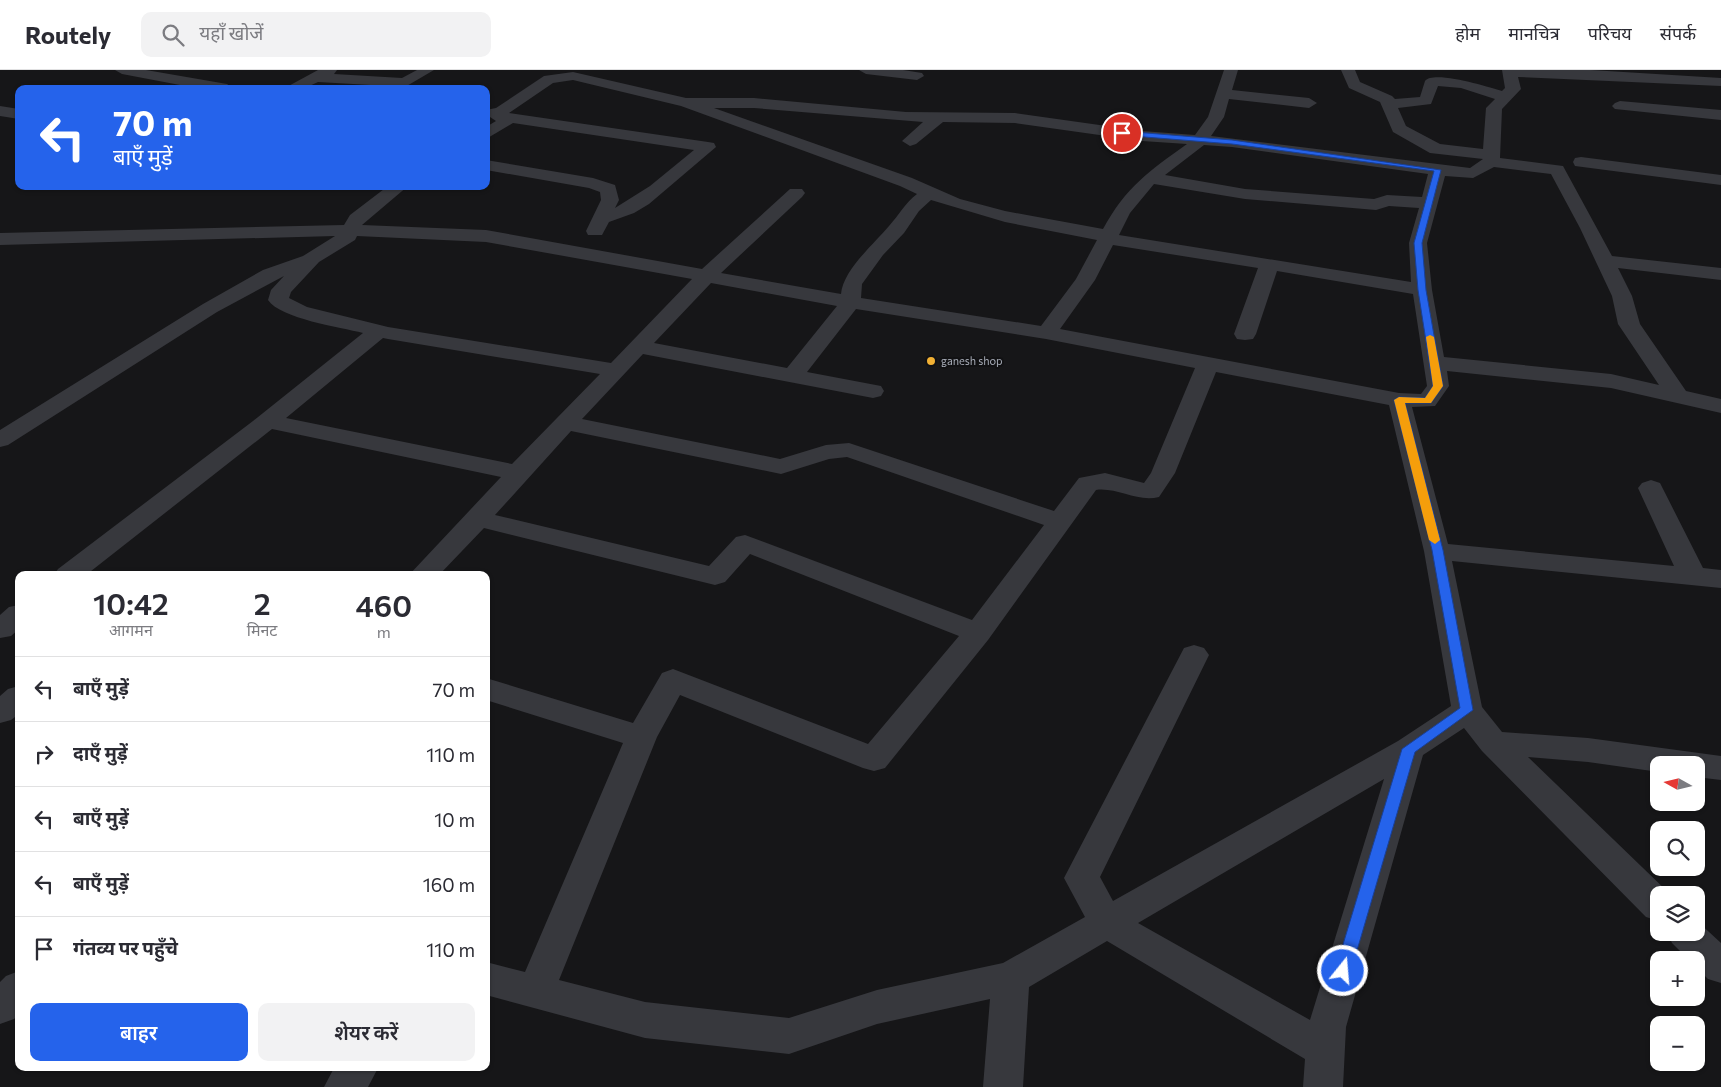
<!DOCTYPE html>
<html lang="hi">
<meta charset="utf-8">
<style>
:root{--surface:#fff;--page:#f2f2f3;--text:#2b2b33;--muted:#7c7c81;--line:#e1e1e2;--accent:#2563eb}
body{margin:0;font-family:Commissioner,"Noto Sans Devanagari",sans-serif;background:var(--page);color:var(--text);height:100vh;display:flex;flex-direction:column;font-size:19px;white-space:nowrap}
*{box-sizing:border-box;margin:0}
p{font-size:16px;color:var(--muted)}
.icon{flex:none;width:28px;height:28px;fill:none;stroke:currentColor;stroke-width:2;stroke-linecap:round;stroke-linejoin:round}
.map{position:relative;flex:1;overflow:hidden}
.sheet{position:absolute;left:15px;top:501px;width:475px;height:500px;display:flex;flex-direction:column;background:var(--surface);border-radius:10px;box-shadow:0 1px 4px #0004}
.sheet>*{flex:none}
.top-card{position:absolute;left:15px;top:15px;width:475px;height:105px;border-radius:10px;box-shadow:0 1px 4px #0004;background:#2563eb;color:#fff;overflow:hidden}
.needle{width:32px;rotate:278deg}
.fabs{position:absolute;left:1650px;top:686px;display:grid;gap:10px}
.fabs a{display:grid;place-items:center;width:55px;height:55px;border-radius:10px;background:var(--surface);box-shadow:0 1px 4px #0004;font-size:25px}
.pin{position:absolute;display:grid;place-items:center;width:42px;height:42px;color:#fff;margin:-21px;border:2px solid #fff;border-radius:50%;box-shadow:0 1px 5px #0007}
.me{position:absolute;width:55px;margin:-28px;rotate:17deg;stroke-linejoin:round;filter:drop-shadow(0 0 4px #0008)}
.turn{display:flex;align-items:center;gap:18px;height:105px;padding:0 15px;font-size:22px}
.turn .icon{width:65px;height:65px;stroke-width:2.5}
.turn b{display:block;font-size:35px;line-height:42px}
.eta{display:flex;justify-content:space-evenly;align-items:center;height:85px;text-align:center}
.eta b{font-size:30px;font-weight:600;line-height:35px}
.button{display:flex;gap:10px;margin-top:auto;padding:10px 15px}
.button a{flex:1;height:58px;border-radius:10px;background:var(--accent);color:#fff;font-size:20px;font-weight:600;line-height:58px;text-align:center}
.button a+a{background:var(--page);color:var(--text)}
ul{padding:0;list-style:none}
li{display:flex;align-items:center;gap:15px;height:65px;padding:0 15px;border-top:1px solid var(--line)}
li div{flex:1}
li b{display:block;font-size:19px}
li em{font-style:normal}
header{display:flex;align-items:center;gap:30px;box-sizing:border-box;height:70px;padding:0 25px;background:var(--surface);border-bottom:1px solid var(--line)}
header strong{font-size:24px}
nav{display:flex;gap:28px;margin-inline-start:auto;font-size:18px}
.search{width:350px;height:45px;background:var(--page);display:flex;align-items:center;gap:12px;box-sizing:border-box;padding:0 18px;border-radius:10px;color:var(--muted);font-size:19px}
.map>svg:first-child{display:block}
</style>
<header>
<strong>Routely</strong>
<div class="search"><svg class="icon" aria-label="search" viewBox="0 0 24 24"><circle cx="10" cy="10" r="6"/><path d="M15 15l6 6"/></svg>यहाँ खोजें</div>
<nav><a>होम</a><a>मानचित्र</a><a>परिचय</a><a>संपर्क</a></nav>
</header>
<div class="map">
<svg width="1721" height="1017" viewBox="0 0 1721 1017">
<rect width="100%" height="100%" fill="#161618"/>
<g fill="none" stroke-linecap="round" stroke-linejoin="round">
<path fill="#37383d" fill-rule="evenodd" d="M 115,0 L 146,0 L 227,14 L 234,19 L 201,19 L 122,4 Z
M 318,0 L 337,0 L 334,4 L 402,8 L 417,0 L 434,0 L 405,17 L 318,12 L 303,19 L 283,19 Z
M 859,0 L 903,0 L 922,3 L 924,6 L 917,10 L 866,4 Z
M 1224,0 L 1238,0 L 1232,20 L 1309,28 L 1317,33 L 1309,38 L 1229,29 L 1224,47 L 1211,66 L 1470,98 L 1483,89 L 1430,83 L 1393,62 L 1380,32 L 1349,18 L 1341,0 L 1355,0 L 1360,12 L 1392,26 L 1395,29 L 1420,27 L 1425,11 C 1434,0 1488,17 1502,21 L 1505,18 L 1502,0 L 1591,0 L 1721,8 L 1721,16 L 1518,7 L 1521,19 L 1502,39 L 1500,88 L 1563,96 L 1612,186 L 1721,198 L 1721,210 L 1618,198 L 1632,226 L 1640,254 L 1686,321 L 1721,329 L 1721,343 L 1611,318 L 1447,301 L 1449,316 L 1435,336 L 1412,337 L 1448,474 L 1674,496 L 1638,418 L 1642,413 L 1651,410 L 1660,413 L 1703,498 L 1721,500 L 1721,518 L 1452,491 L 1482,637 L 1502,662 L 1588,668 L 1721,686 L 1721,710 L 1696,707 L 1696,695 L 1659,695 L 1659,702 L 1588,692 L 1528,687 L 1671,825 L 1659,825 L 1659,851 L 1646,847 L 1482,681 L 1464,658 L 1423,685 L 1346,957 L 1343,1017 L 1303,1017 L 1305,989 L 1107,871 L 1029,917 L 1023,1017 L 983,1017 L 990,929 L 877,954 L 789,984 L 645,968 L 486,925 L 486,892 L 525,902 L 623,673 L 486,630 L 486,608 L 633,653 L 662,603 L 673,599 L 868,674 L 959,566 L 750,484 L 725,512 L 715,515 L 484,458 L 439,505 L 409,505 L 501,407 L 272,359 L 86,505 L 54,505 L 58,499 L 253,351 L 363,263 C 340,257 281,249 268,230 L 271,220 L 284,206 L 217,242 L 8,375 L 0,377 L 0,360 L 203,234 L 263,200 L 303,186 L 335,166 L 0,175 L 0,163 L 344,155 L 350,145 L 388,116 L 408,116 L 362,155 L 486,160 L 702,199 L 790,119 L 802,119 L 805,123 L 802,127 L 721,203 L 841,224 C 843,200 874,174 889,156 C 899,145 905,133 917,124 L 900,116 L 681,36 L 573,10 L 553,13 L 509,43 L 708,72 L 714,73 L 716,77 L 649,134 L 634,143 L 609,152 L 602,165 L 588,165 L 586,161 L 601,130 L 600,122 L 589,118 L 486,100 L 486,90 L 593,108 L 615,115 L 619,130 L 615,138 L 650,116 L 694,80 L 513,53 L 486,69 L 486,57 L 496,51 L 487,45 L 486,40 L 496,38 L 544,6 L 573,2 L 686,28 L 754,28 L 906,42 L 1015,43 L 1142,61 L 1195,65 L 1208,47 ZM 1438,16 L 1461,18 L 1495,29 L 1486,38 L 1483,79 L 1440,74 L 1406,56 L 1398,38 L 1431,34 ZM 714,38 L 754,38 L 923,52 L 902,71 L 910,76 L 916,74 L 943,52 L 1015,53 L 1142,71 L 1187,74 C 1149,101 1126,117 1103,159 L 1005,141 L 960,129 L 912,108 ZM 1204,75 L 1232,77 L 1428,104 L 1422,127 L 1387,125 L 1374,129 L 1245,119 L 1165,105 ZM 1494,97 L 1551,104 L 1580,158 L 1612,226 L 1618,254 L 1659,315 L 1611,304 L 1444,287 L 1432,220 L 1427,173 L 1445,106 L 1473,108 ZM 1154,114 L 1245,129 L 1376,140 L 1389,136 L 1419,138 L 1409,173 L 1411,212 L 1119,165 L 1130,143 ZM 931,130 L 1005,152 L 1097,170 L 1076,209 L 1041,256 L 861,228 L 862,214 L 883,185 L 904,163 L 919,141 ZM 357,166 L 486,172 L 692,209 L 611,293 L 388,257 L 307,237 L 289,228 L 291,222 L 319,192 L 355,170 ZM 1113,175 L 1258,198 L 1234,264 L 1237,269 L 1245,270 L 1253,269 L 1256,264 L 1277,201 L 1413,224 L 1427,316 L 1421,324 L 1399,323 L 1060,259 L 1095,210 ZM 711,213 L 837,236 L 787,298 L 654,273 ZM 856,239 L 1046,269 L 1195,298 L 1151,403 L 1144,413 L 1105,403 L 1079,408 L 1054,441 L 849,373 L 826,375 L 780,389 L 582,349 L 643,284 L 873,328 L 881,326 L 884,321 L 881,316 L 807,302 ZM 383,268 L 388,269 L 600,304 L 512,394 L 286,348 ZM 1216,302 L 1389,335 L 1424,481 L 1451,636 L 1398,671 L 1113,831 L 1100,807 L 1209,585 L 1204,578 L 1194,575 L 1184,578 L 1064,808 L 1085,847 L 1003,893 L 877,920 L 789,948 L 645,932 L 559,910 L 657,667 L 680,625 L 863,698 L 874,701 L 885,698 L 988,570 L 1096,420 C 1117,417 1138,433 1159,427 L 1175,403 ZM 571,361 L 781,404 L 829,389 L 847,387 L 1044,455 L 972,550 L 745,465 L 736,467 L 709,496 L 495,445 ZM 1384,709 L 1310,950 L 1138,853 Z
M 1620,31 L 1721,40 L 1721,50 L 1615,39 L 1612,36 L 1615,33 Z
M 0,36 L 19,39 L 19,49 L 0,46 Z
M 1581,87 L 1721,105 L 1721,115 L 1575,96 L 1573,92 L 1575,88 Z
M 19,535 L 19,559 L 11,566 L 0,568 L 0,545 L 9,537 Z
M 19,616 L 19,644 L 11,650 L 0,653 L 0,626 L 8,619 Z
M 1696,850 L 1721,873 L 1721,913 L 1708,909 L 1696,897 L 1696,890 L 1689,890 L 1672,873 L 1667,862 L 1696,862 Z
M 19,901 L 19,944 L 14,949 L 0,954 L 0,912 L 6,906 Z
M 334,998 L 378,998 L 368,1017 L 324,1017 Z"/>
</g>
<path fill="#2563eb" stroke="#184099" d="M 1122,61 L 1232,70 L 1441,100 L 1422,173 L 1426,220 L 1443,316 L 1431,333 L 1405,333 L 1443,480 L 1473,640 L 1415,682 L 1351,901 L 1349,906 L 1343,908 L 1338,906 L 1335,901 L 1402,679 L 1460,638 L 1432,480 L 1394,330 L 1399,327 L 1425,328 L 1433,316 L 1418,220 L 1414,173 L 1434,101 L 1232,74 L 1120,65 Z"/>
<path fill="#f59e0b" d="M 1430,265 L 1434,267 L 1443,316 L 1431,333 L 1405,333 L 1440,470 L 1435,474 L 1429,470 L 1394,330 L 1399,327 L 1425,328 L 1433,316 L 1426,267 Z"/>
<circle fill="#f2b134" stroke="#111113" stroke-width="2" cx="931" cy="291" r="5"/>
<g text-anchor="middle" stroke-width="4" stroke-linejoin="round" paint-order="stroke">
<g font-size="11" fill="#a8adb8" stroke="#111113" text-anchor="start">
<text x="941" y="295">ganesh shop</text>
</g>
</g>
</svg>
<div class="fabs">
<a><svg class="needle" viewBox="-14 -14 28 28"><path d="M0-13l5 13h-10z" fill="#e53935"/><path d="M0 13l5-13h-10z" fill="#7c7c81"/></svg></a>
<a><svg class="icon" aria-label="search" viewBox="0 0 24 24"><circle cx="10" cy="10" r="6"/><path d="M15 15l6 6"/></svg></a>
<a><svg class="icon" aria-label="layers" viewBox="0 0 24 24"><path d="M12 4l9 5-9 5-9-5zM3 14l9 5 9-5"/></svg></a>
<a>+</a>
<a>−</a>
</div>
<div class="pin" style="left:1122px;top:63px;background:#d93025"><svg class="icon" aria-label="arrive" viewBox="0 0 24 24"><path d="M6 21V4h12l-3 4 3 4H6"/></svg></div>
<svg class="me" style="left:1343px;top:901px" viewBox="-20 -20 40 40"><circle r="17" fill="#2563eb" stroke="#fff" stroke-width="3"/><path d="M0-11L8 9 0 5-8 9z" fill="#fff"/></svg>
<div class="top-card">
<div class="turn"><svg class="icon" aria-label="left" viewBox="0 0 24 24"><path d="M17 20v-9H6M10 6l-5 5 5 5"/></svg><div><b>70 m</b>बाएँ मुड़ें</div></div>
</div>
<section class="sheet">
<div class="eta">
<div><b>10:42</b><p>आगमन</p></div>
<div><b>2</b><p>मिनट</p></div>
<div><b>460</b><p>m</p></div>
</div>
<ul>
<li><svg class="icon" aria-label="left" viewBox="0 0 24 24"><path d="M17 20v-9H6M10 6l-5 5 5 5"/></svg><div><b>बाएँ मुड़ें</b></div><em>70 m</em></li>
<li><svg class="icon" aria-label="right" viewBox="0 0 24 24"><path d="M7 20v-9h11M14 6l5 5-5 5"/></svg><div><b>दाएँ मुड़ें</b></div><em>110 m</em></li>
<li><svg class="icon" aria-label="left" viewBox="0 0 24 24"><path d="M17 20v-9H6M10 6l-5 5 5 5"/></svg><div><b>बाएँ मुड़ें</b></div><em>10 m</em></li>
<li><svg class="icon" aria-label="left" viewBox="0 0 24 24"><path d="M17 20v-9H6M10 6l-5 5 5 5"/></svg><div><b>बाएँ मुड़ें</b></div><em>160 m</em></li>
<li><svg class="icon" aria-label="arrive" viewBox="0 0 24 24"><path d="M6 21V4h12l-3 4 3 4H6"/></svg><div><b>गंतव्य पर पहुँचे</b></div><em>110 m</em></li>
</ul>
<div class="button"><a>बाहर</a><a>शेयर करें</a></div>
</section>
</div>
